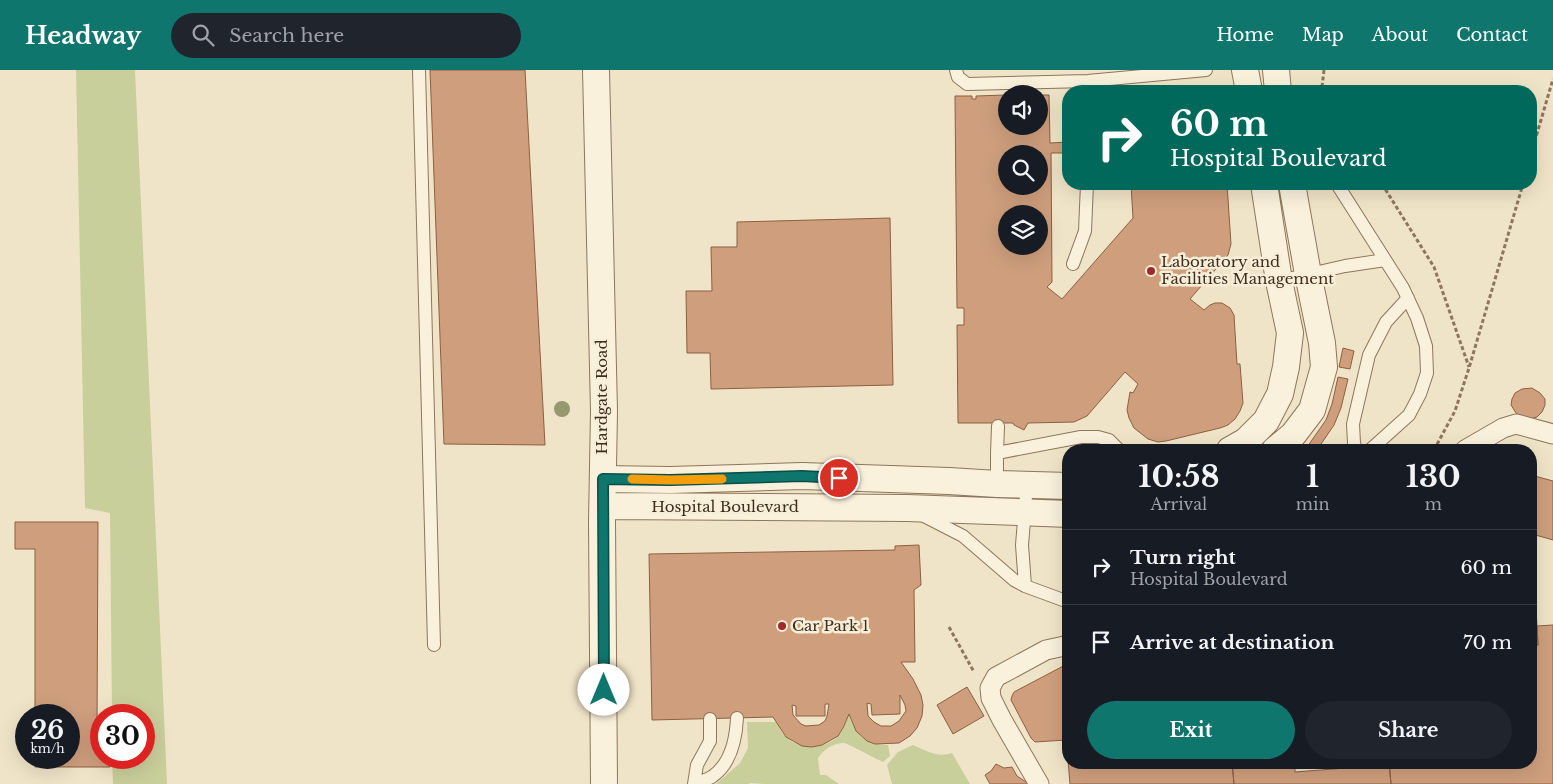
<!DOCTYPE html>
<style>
:root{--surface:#171b24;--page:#20242c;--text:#f1f3f6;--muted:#9ea1a6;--line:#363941;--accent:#0f766e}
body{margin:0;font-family:"Libre Baskerville",serif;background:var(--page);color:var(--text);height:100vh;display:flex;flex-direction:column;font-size:19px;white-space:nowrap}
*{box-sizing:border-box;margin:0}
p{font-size:16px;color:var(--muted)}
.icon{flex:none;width:28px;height:28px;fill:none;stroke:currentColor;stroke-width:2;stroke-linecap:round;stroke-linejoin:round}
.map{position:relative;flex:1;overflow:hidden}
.drawer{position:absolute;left:1062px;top:374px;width:475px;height:325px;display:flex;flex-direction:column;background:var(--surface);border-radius:20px;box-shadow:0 5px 20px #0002}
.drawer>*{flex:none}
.top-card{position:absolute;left:1062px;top:15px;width:475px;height:105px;border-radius:20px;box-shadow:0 5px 20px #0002;background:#00695c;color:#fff;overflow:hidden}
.fabs{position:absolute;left:998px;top:15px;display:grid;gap:10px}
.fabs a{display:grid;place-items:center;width:50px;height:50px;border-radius:50%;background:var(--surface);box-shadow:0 5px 20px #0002;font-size:25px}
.speed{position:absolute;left:15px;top:634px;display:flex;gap:10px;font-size:25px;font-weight:700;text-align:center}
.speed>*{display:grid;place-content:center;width:65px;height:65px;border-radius:50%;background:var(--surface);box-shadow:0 5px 20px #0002;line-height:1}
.speed small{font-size:12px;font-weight:400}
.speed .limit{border:8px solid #d22;background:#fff;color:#111}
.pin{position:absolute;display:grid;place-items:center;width:42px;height:42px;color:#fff;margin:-21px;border:2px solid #fff;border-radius:50%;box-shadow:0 1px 5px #0007}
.me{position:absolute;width:55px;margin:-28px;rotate:0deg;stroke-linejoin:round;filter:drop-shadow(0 0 4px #0008)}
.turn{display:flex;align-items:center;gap:18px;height:105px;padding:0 25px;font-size:22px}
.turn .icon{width:65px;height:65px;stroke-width:2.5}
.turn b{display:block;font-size:35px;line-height:42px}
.eta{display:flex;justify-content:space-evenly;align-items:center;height:85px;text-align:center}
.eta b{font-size:30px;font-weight:700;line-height:35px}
.primary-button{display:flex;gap:10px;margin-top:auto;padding:10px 25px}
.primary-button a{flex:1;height:58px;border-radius:30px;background:var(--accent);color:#fff;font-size:20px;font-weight:700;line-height:58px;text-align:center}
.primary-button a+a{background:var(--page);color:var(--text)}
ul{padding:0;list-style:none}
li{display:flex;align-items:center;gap:15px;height:75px;padding:0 25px;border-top:1px solid var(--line)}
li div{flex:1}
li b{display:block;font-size:19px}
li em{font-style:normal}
header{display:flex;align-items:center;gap:30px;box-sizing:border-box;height:70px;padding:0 25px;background:var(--accent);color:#fff}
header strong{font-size:24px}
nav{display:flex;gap:28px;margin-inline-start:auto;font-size:18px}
.search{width:350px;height:45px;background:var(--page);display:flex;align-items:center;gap:12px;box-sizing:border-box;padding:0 18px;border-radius:28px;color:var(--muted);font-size:19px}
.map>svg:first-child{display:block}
</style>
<header>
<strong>Headway</strong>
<div class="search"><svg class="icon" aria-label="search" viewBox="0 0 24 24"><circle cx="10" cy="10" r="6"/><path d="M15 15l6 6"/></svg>Search here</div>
<nav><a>Home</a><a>Map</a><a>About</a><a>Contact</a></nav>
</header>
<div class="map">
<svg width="1553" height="714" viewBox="0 0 1553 714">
<rect width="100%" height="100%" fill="#f0e4c8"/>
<path fill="#c9cf9b" d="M 76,0 L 135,0 L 167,714 L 113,714 L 112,688 L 144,688 L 144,645 L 112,645 L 110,443 L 85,438 Z
M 849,644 C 855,666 866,674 888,675 L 890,686 L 883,692 C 876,689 849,674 844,673 C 834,672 822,681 818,688 L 820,705 L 826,705 L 839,714 L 764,714 L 751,713 L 748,714 L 716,714 L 740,693 L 748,678 L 747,652 L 776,652 C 779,658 782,664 787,668 C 801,680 825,679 838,666 C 844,660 846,651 849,644 Z
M 913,675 C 927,681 937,688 952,683 L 970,714 L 892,714 L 887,695 L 898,682 Z"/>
<path fill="#cf9f7d" stroke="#8d5f41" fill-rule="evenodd" d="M 430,0 L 525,0 L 545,375 L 444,374 Z
M 1221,18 L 1221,21 L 1163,21 Z
M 1006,25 L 1006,56 L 1039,56 L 1039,25 L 1049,25 L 1050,73 L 1069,72 L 1069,83 L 1051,83 L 1052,212 L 1047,217 L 1062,229 L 1133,148 L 1131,114 L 1227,114 L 1231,174 L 1228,185 L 1190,229 L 1204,240 L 1210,235 L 1215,233 L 1222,233 L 1230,238 L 1234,245 L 1237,294 L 1240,294 L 1243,333 L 1240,341 L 1235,349 L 1228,355 L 1220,358 L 1166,371 L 1158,372 L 1148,369 L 1134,358 L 1129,348 L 1127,340 L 1130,322 L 1133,323 L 1138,314 L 1125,302 L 1087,346 L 1074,352 L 1028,353 L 1024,360 L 1014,355 L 1013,353 L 958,353 L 957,255 L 964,255 L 964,238 L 957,238 L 955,26 L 972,26 L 972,29 L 976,29 L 976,26 ZM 1006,84 L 1039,84 L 1039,116 L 1006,116 ZM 1006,144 L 1039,144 L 1039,176 L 1006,176 Z
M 890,148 L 893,315 L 711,319 L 710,283 L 687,283 L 686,221 L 712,221 L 711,177 L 737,177 L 737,152 Z
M 1343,278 L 1354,281 L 1350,299 L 1339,297 Z
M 1338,307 L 1348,309 L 1341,338 L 1334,355 L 1317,380 L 1305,380 L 1326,350 L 1332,334 Z
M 1532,318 L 1540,323 L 1545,329 L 1545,335 L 1542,342 L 1537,347 L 1530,349 L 1522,348 L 1516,343 L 1511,335 L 1512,329 L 1515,323 L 1522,319 Z
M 1531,405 L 1553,411 L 1553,470 L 1532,464 L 1538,575 L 1531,575 Z
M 15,452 L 98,452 L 97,658 L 101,658 L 101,688 L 111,688 L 110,697 L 35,697 L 35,688 L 69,688 L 69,645 L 35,645 L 35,479 L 15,479 Z
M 919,475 L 921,515 L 914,520 L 915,592 L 901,592 L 913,609 L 921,625 L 923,635 L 922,646 L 917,658 L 910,666 L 899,673 L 875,674 L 867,671 L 856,661 L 849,644 L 843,658 L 838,666 L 822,675 L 812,677 L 802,676 L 786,667 L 773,647 L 652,650 L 649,484 L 895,480 L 895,476 ZM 900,625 L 905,635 L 906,641 L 899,651 L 891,656 L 881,656 L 874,652 L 868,646 L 867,633 L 871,634 L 872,645 L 900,644 ZM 825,634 L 829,634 L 827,646 L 825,651 L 819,655 L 806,656 L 801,654 L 793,645 L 792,635 L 796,636 L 796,646 L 825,646 Z
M 1553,555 L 1553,714 L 1391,714 L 1389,692 L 1531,692 L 1531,575 L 1538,575 L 1537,556 Z
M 1069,593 L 1069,619 L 1064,642 L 1066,670 L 1035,672 L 1031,668 L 1011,630 L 1012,626 L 1014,622 Z
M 967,617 L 984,646 L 953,664 L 937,635 Z
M 1069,619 L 1069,692 L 1232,692 L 1234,714 L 1070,714 L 1064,642 Z
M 1232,692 L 1295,692 L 1295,702 L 1346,698 L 1345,692 L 1389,692 L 1391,714 L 1234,714 Z
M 996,694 L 1004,698 L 1012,697 L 1017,706 L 1029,714 L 990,714 L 985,705 L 991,701 Z"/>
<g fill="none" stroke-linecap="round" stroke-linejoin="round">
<defs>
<path id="service" d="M 419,0 L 434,575
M 956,0 L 958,7 L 967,14 L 1088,11 L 1206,0
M 1337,114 L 1403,218 L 1417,248 L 1426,276 L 1427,303 L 1420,324 L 1409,345 L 1370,380
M 1073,194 L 1085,161 L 1087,114
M 1279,211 L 1345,196 L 1385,190
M 1356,380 L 1354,373 L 1353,354 L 1369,285 L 1386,252 L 1408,228
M 997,383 L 998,356
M 997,414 L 997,383 L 1081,367 L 1098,367 L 1109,370 L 1119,380
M 922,445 L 963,466 L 1014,510 L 1025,516 L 1063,530 L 1069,530
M 1025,516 L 1022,475 L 1027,414
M 694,714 L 697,695 L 710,671 L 710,649
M 695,714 C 700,711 708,710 713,706 C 731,693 736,669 737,648"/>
<path id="pedestrian" d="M 1465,380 L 1503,358 L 1516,354 L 1553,364
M 1039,714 L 1002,650 L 991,628 L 990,618 L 996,607 L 1046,580 L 1069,575"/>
<path id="minor" d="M 596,0 L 604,341 L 602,452 L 604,714
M 1245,0 L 1249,21
M 1276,0 L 1278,21
M 1230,380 L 1246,371 L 1266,351 L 1280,324 L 1286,297 L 1290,263 L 1279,211 L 1264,114
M 1275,380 L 1293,365 L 1312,340 L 1324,297 L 1322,273 L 1308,204 L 1292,114
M 603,409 L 670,410 L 802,406 L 949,411 L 997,414 L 1069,416
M 603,436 L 907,438 L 1069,444"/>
</defs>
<use href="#service" stroke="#8d765c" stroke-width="14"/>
<use href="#pedestrian" stroke="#8d765c" stroke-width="21"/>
<use href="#minor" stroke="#8d765c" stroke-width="28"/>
<path stroke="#8d765c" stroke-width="3" stroke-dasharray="4 2.5" stroke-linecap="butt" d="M 1324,0 L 1322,17 L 1325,21
M 1531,84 L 1553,9
M 1382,114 L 1434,197 L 1469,297
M 1434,380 L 1455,341 L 1469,298 L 1523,114
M 949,557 L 974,602"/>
<use href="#service" stroke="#faf1dc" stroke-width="12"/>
<use href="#pedestrian" stroke="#faf1dc" stroke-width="19"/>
<use href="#minor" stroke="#faf1dc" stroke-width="26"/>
</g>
<circle fill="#96986f" cx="562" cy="339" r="8"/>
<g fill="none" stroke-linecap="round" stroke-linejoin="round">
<defs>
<path id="route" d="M 604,620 L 603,409 L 670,410 L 802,406 L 839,408"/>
</defs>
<use href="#route" stroke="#0a4d48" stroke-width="12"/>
<use href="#route" stroke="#0f766e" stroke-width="9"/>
<path stroke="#f59e0b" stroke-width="9" d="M 632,409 L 670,410 L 722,409"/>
</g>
<g fill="#9e2a2b" stroke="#f7eed8" stroke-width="2">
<circle cx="1151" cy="201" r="5"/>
<circle cx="782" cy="556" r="5"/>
</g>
<g text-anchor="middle" stroke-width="5" stroke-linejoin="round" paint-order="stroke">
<g font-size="15" fill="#3d2e20" stroke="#f7eed8" text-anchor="start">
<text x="1161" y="197">Laboratory and<tspan x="1161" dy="17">Facilities Management</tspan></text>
<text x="792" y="561">Car Park 1</text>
</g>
<g font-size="15" fill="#3d2e20" stroke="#f7eed8">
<text transform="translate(602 327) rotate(-90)" y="5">Hardgate Road</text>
<text x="725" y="442">Hospital Boulevard</text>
</g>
</g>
</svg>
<div class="fabs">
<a><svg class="icon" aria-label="sound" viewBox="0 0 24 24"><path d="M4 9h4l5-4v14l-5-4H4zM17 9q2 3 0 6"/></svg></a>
<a><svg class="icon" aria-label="search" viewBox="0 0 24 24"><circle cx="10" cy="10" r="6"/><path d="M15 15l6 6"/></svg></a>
<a><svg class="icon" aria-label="layers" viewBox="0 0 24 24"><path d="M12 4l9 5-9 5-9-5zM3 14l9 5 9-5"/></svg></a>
</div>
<div class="speed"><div>26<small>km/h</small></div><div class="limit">30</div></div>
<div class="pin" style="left:839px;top:408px;background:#d93025"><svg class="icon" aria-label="arrive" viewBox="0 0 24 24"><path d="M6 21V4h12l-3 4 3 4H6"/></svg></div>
<svg class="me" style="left:604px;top:620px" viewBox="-20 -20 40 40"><circle r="19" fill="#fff"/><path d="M0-13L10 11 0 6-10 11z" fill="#0f766e"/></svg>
<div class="top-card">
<div class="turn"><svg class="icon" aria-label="right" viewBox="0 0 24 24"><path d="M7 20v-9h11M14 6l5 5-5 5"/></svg><div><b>60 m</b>Hospital Boulevard</div></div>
</div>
<section class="drawer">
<div class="eta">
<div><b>10:58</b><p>Arrival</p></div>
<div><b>1</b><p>min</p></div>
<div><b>130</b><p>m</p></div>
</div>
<ul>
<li><svg class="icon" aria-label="right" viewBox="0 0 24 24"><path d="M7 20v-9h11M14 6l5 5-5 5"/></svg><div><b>Turn right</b><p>Hospital Boulevard</p></div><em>60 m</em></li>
<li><svg class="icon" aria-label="arrive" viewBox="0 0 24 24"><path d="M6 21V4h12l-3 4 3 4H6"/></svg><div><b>Arrive at destination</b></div><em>70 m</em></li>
</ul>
<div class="primary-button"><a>Exit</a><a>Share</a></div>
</section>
</div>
